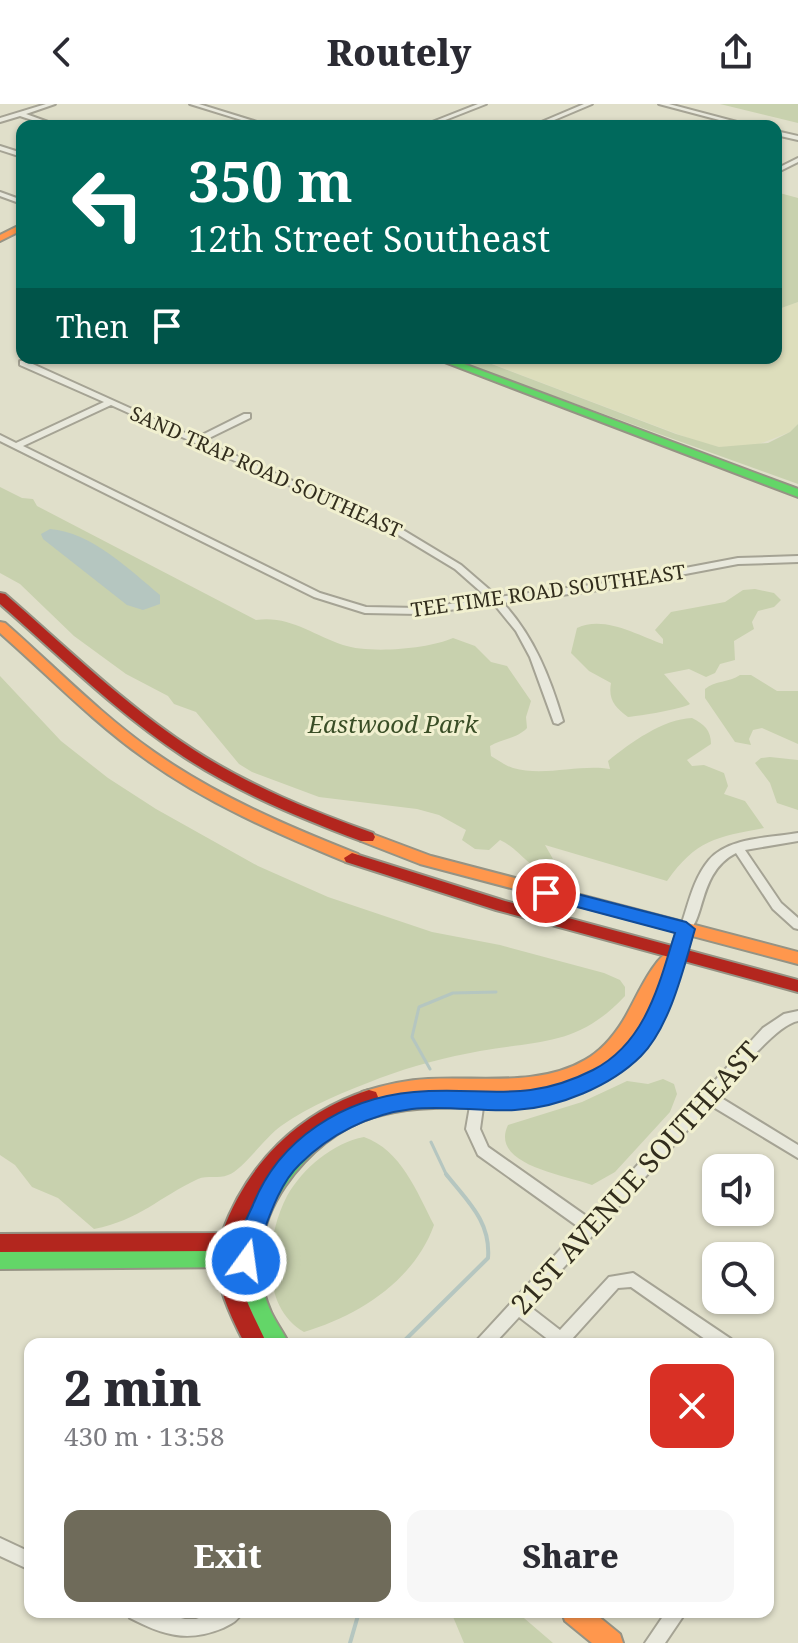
<!DOCTYPE html>
<meta charset="utf-8">
<style>
:root{--surface:#fff;--page:#f7f7f7;--text:#2b2b33;--muted:#7c7c81;--accent:#6f6b5a}
body{margin:0;font-family:"Noto Serif",serif;background:var(--page);color:var(--text);height:100vh;display:flex;flex-direction:column;font-size:30px;white-space:nowrap}
*{box-sizing:border-box;margin:0}
p{font-size:26px;color:var(--muted)}
.icon{flex:none;width:44px;height:44px;fill:none;stroke:currentColor;stroke-width:2;stroke-linecap:round;stroke-linejoin:round}
.map{position:relative;flex:1;overflow:hidden}
.sheet{position:absolute;left:24px;top:1234px;width:750px;height:280px;display:flex;flex-direction:column;background:var(--surface);border-radius:16px;box-shadow:0 2px 6px #0004}
.sheet>*{flex:none}
.guide{position:absolute;left:16px;top:16px;width:766px;height:244px;border-radius:16px;box-shadow:0 2px 6px #0004;background:#00695c;color:#fff;overflow:hidden}
.controls{position:absolute;left:702px;top:1050px;display:grid;gap:16px}
.controls a{display:grid;place-items:center;width:72px;height:72px;border-radius:16px;background:var(--surface);box-shadow:0 2px 6px #0004;font-size:40px}
.pin{position:absolute;display:grid;place-items:center;width:68px;height:68px;color:#fff;margin:-34px;border:4px solid #fff;border-radius:50%;box-shadow:0 2px 8px #0007}
.me{position:absolute;width:88px;margin:-44px;rotate:14deg;stroke-linejoin:round;filter:drop-shadow(0 0 6px #0008)}
.turn{display:flex;align-items:center;gap:28px;height:168px;padding:0 40px;font-size:36px}
.turn .icon{width:104px;height:104px;stroke-width:2.5}
.turn b{display:block;font-size:56px;line-height:68px}
.then{display:flex;align-items:center;height:76px;padding:0 40px;background:#0003;gap:16px;font-size:30px}
.round{display:grid;place-items:center;flex:none;width:84px;height:84px;border-radius:16px;background:var(--page)}
.summary{display:flex;align-items:center;justify-content:space-between;height:136px;padding:0 40px}
h1{font-size:48px;font-weight:800;line-height:60px}
.cta{display:flex;gap:16px;margin-top:auto;padding:16px 40px}
.cta a{flex:1;height:92px;border-radius:16px;background:var(--accent);color:#fff;font-size:32px;font-weight:800;line-height:92px;text-align:center}
.cta a+a{background:var(--page);color:var(--text)}
header{display:flex;justify-content:space-between;align-items:center;height:104px;padding:0 40px;background:var(--surface);font-size:36px;font-weight:800}
.map>svg:first-child{display:block}
</style>
<header><svg class="icon" aria-label="back" viewBox="0 0 24 24"><path d="M15 5l-7 7 7 7"/></svg>Routely<svg class="icon" aria-label="share" viewBox="0 0 24 24"><path d="M12 15V3M7 8l5-5 5 5M5 13v7h14v-7"/></svg></header>
<div class="map">
<svg width="798" height="1539" viewBox="0 0 798 1539">
<rect width="100%" height="100%" fill="#e0dfca"/>
<path fill="#dddebc" d="M 798,198 L 798,320 L 790,328 L 754,342 L 719,343 L 696,337 L 476,254 L 776,254 L 776,206 Z"/>
<path fill="#c8d1ae" d="M 720,0 L 798,0 L 798,19 Z
M 776,88 L 798,94 L 798,198 L 776,206 Z
M 448,254 L 476,254 L 676,330 L 719,343 L 768,339 L 790,328 L 798,320 L 798,380 Z
M 0,383 L 22,394 L 33,395 L 37,402 L 256,516 C 289,511 313,531 343,541 C 370,550 428,545 453,534 L 475,542 L 491,558 L 507,562 L 531,597 L 526,613 L 527,624 C 518,634 502,635 490,642 L 491,652 C 498,656 506,662 513,664 C 544,673 579,660 610,665 L 608,657 C 630,639 663,615 692,614 C 704,620 711,626 711,640 L 687,656 L 692,662 L 704,661 L 724,669 L 728,682 L 724,690 L 745,697 L 764,724 C 716,733 696,736 667,777 L 545,741 L 557,762 L 550,769 C 528,765 521,746 500,736 L 489,746 L 475,745 L 462,736 L 466,726 L 439,711 L 417,705 L 319,693 L 252,668 L 239,660 L 196,608 L 174,600 L 168,592 L 126,570 L 74,532 L 20,480 L 0,469 Z
M 755,485 L 774,489 L 781,496 L 774,503 L 758,507 L 752,518 L 754,525 L 734,537 L 735,556 L 720,560 L 715,569 L 706,573 L 689,565 L 664,570 L 690,600 C 682,605 640,612 628,613 C 615,603 608,596 611,579 L 589,567 L 571,549 L 577,524 C 604,511 637,531 663,540 L 663,535 L 655,526 L 671,508 L 725,498 L 743,486 Z
M 740,571 L 751,571 L 777,587 L 798,587 L 798,640 L 762,624 L 753,626 L 749,635 L 751,641 L 735,638 L 705,594 L 705,585 C 715,576 729,579 740,571 Z
M 0,572 L 61,637 L 108,674 L 156,705 L 258,762 L 328,793 L 432,828 L 500,841 L 604,869 L 620,876 L 625,883 L 625,892 C 578,942 542,936 480,947 C 447,953 412,962 380,974 C 347,987 310,1001 281,1022 C 264,1034 243,1066 228,1071 C 219,1075 207,1071 198,1075 C 159,1093 140,1116 94,1125 L 58,1094 L 32,1083 L 15,1061 L 0,1051 Z
M 770,653 L 798,656 L 798,706 L 777,699 L 770,679 L 755,659 L 761,654 Z
M 663,975 L 674,980 L 677,990 L 670,1008 L 615,1068 L 592,1081 C 565,1071 489,1061 508,1021 L 582,998 L 627,977 L 648,980 Z
M 364,1033 C 401,1046 417,1088 434,1121 C 414,1177 358,1212 304,1228 C 259,1202 266,1132 287,1092 C 303,1064 333,1039 364,1033 Z
M 451,1508 L 517,1508 L 553,1539 L 464,1539 Z"/>
<path fill="#b5c6c0" d="M 50,425 C 91,428 130,466 160,491 L 160,500 L 143,506 L 127,501 L 43,435 L 41,430 Z"/>
<g fill="none" stroke-linecap="round" stroke-linejoin="round">
<path stroke="#b5c6c0" stroke-width="3" d="M 430,965 L 412,933 L 419,903 L 453,889 L 496,888
M 431,1038 L 447,1072"/>
<path stroke="#b5c6c0" stroke-width="4" d="M 401,1240 L 488,1154 C 491,1117 467,1097 446,1070
M 350,1539 L 359,1508"/>
<defs>
<path id="street" d="M 46,0 L 55,0 L 26,10 L 59,22 L 50,22 L 20,12 L 0,18 L 0,14 Z
M 190,0 L 199,0 L 270,22 L 261,22 Z
M 478,0 L 486,0 L 430,22 L 422,22 Z
M 584,0 L 592,0 L 540,22 L 532,22 Z
M 659,0 L 669,0 L 752,22 L 742,22 Z
M 381,18 L 391,21 L 392,22 L 379,21 Z
M 776,27 L 798,32 L 798,36 L 776,31 Z
M 0,42 L 22,49 L 22,53 L 0,46 Z
M 798,54 L 798,58 L 776,69 L 776,65 Z
M 0,88 L 22,96 L 22,100 L 0,92 Z
M 20,257 L 26,257 L 196,334 L 244,310 L 250,310 L 250,314 L 203,337 L 403,426 L 461,461 L 498,493 L 606,479 L 738,454 L 798,452 L 798,458 L 738,460 L 606,485 L 503,499 C 534,533 550,573 563,617 L 558,620 L 554,619 L 530,553 L 516,527 L 494,500 L 419,510 L 365,509 L 314,493 L 0,337 L 0,331 L 16,339 L 104,298 L 20,261 ZM 111,301 L 397,430 L 455,465 L 489,495 L 419,504 L 366,503 L 320,489 L 23,342 Z
M 798,729 L 798,737 L 745,746 L 781,799 L 798,814 L 798,825 L 794,824 L 773,805 L 736,749 C 697,769 706,818 686,829 L 682,828 L 680,825 C 688,802 693,775 709,756 C 729,733 770,734 798,729 Z
M 798,907 L 798,917 C 775,921 735,974 718,992 L 798,1041 L 798,1054 L 710,1001 L 529,1202 L 560,1226 L 609,1173 L 633,1169 L 731,1235 L 733,1240 L 712,1240 L 631,1183 L 618,1184 L 572,1235 L 574,1240 L 554,1240 L 519,1213 L 494,1240 L 476,1240 L 478,1235 L 580,1124 L 478,1051 L 466,1025 L 473,985 L 478,984 L 483,985 L 485,989 L 480,1025 L 488,1043 L 589,1114 L 763,924 L 784,910 Z
M 0,1434 L 30,1448 L 30,1466 L 0,1452 Z
M 127,1508 L 156,1508 L 185,1515 L 196,1515 L 216,1508 L 242,1508 C 238,1517 231,1520 223,1524 C 187,1539 163,1531 130,1514 Z
M 666,1508 L 686,1508 L 665,1539 L 645,1539 Z"/>
<path id="fast" d="M 434,254 L 448,254 L 798,385 L 798,393 Z
M 686,819 L 694,825 C 676,879 662,943 610,974 C 495,1043 380,948 285,1082 C 259,1120 252,1166 271,1208 C 276,1219 284,1229 289,1240 L 266,1240 L 245,1193 L 239,1163 L 0,1165 L 0,1147 L 194,1144 L 240,1149 C 241,1119 257,1091 275,1067 C 371,932 508,1034 613,953 C 651,923 662,869 678,825 Z"/>
<path id="slow" d="M 22,120 L 22,126 L 0,137 L 0,131 Z
M 0,518 L 5,519 C 54,562 100,610 154,648 C 217,692 287,722 358,750 L 360,754 L 358,758 L 346,758 C 276,729 206,699 144,654 C 92,617 48,571 0,529 Z
M 367,728 L 431,752 L 798,848 L 798,860 L 420,760 L 361,737 L 359,733 L 361,729 Z
M 675,844 L 681,846 L 683,850 C 677,860 668,869 662,879 C 647,903 638,932 616,952 C 566,998 492,986 429,989 C 409,990 389,995 369,1000 L 362,998 L 360,993 L 362,988 C 384,981 406,976 428,975 C 479,972 539,983 585,956 C 601,947 613,933 623,917 C 635,898 653,851 675,844 Z
M 562,1508 L 593,1508 L 620,1530 L 623,1539 L 592,1539 L 565,1517 Z"/>
<path id="jam" d="M 0,489 L 5,490 C 66,543 126,602 194,646 C 250,682 311,707 373,729 L 375,733 L 373,737 L 361,737 C 300,714 239,689 184,653 C 117,609 60,552 0,500 Z
M 352,749 L 505,797 L 798,876 L 798,888 L 496,806 L 346,758 L 344,754 Z
M 369,986 L 376,988 L 378,993 L 376,998 C 313,1023 264,1066 241,1131 L 248,1138 L 245,1144 L 238,1147 C 235,1181 253,1210 267,1240 L 245,1240 C 230,1211 215,1180 217,1147 L 0,1148 L 0,1130 L 222,1129 C 247,1060 298,1009 369,986 Z"/>
</defs>
<use href="#street" stroke="#a5a394" stroke-width="4"/>
<use href="#fast" stroke="#959384" stroke-width="4"/>
<use href="#slow" stroke="#959384" stroke-width="4"/>
<use href="#jam" stroke="#959384" stroke-width="4"/>
<use href="#street" fill="#e8e8dc" fill-rule="evenodd"/>
<use href="#fast" fill="#63d668" fill-rule="evenodd"/>
<use href="#slow" fill="#ff974d" fill-rule="evenodd"/>
<use href="#jam" fill="#b3261e" fill-rule="evenodd"/>
</g>
<path fill="#1a73e8" stroke="#114b97" stroke-width="2" d="M 546,782 L 686,818 L 695,825 C 684,863 670,923 641,952 C 611,982 558,1004 515,1006 C 481,1008 446,1001 412,1005 C 370,1010 330,1030 300,1060 C 280,1079 270,1110 261,1135 C 258,1145 259,1155 255,1164 L 246,1167 L 238,1164 C 229,1145 245,1119 253,1101 C 279,1035 344,994 414,988 C 484,982 524,1001 593,966 C 646,939 659,880 675,829 L 540,793 L 537,789 Z"/>
<g text-anchor="middle" stroke-width="6" stroke-linejoin="round" paint-order="stroke">
<g font-size="20" fill="#322d1d" stroke="#f1f0d0">
<text transform="translate(266 368) rotate(24)" y="7">SAND TRAP ROAD SOUTHEAST</text>
<text transform="translate(548 487) rotate(-8)" y="7">TEE TIME ROAD SOUTHEAST</text>
</g>
<g font-size="24" font-style="italic" fill="#394d26" stroke="#f1f0d0">
<text x="393" y="629">Eastwood Park</text>
</g>
<g font-size="28" fill="#322d1d" stroke="#f1f0d0">
<text transform="translate(635 1074) rotate(-48)" y="10">21ST AVENUE SOUTHEAST</text>
</g>
</g>
</svg>
<div class="controls">
<a><svg class="icon" aria-label="sound" viewBox="0 0 24 24"><path d="M4 9h4l5-4v14l-5-4H4zM17 9q2 3 0 6"/></svg></a>
<a><svg class="icon" aria-label="search" viewBox="0 0 24 24"><circle cx="10" cy="10" r="6"/><path d="M15 15l6 6"/></svg></a>
</div>
<div class="pin" style="left:546px;top:789px;background:#d93025"><svg class="icon" aria-label="arrive" viewBox="0 0 24 24"><path d="M6 21V4h12l-3 4 3 4H6"/></svg></div>
<svg class="me" style="left:246px;top:1157px" viewBox="-20 -20 40 40"><circle r="17" fill="#1a73e8" stroke="#fff" stroke-width="3"/><path d="M0-11L8 9 0 5-8 9z" fill="#fff"/></svg>
<div class="guide">
<div class="turn"><svg class="icon" aria-label="left" viewBox="0 0 24 24"><path d="M17 20v-9H6M10 6l-5 5 5 5"/></svg><div><b>350 m</b>12th Street Southeast</div></div>
<div class="then">Then<svg class="icon" aria-label="arrive" viewBox="0 0 24 24"><path d="M6 21V4h12l-3 4 3 4H6"/></svg></div>
</div>
<section class="sheet">
<div class="summary"><div><h1>2 min</h1><p>430 m · 13:58</p></div><a class="round" style="background:#d93025;color:#fff"><svg class="icon" aria-label="close" viewBox="0 0 24 24"><path d="M6 6l12 12M18 6L6 18"/></svg></a></div>
<div class="cta"><a>Exit</a><a>Share</a></div>
</section>
</div>
